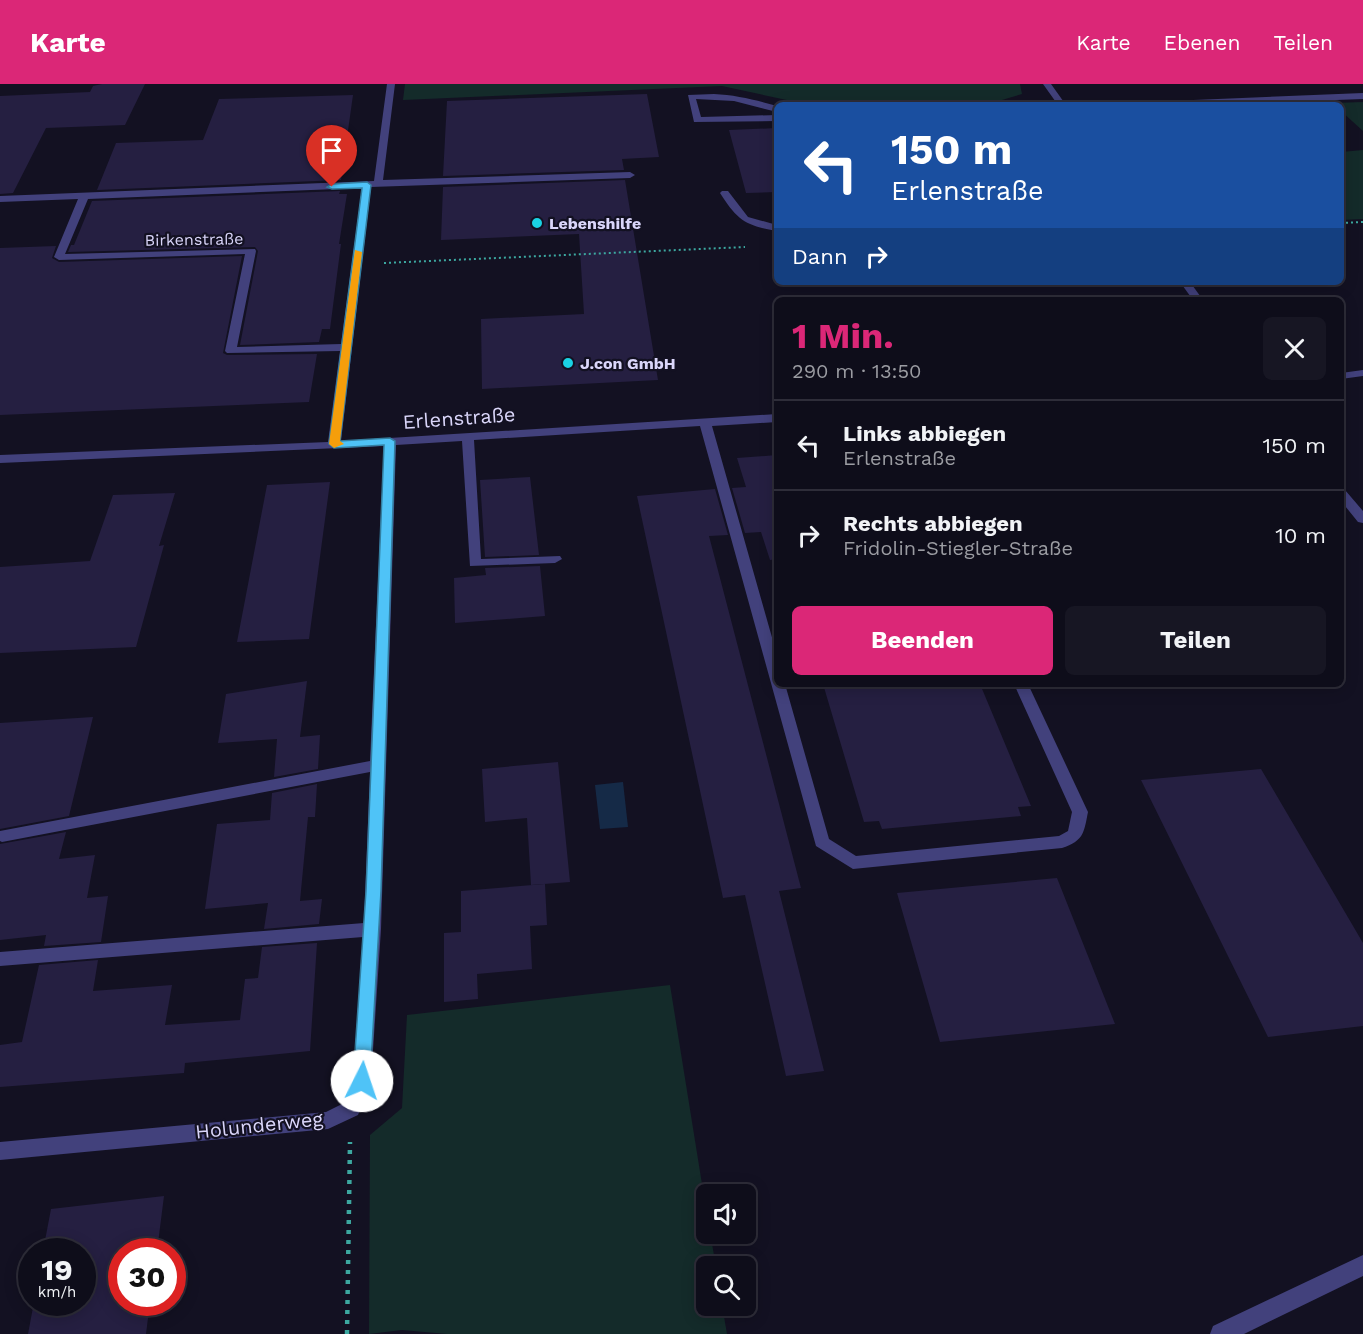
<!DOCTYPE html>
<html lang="de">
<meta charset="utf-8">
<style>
:root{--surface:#0e0d1a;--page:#171623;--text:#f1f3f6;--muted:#9b9ca2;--line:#2e2d39;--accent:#db2777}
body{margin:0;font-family:"Work Sans",sans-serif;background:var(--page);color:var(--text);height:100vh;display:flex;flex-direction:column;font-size:22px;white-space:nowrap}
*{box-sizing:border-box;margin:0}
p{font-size:20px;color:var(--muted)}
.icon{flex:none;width:33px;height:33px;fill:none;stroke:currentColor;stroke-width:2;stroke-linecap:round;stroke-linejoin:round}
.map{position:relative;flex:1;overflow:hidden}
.sheet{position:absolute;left:774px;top:213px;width:570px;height:390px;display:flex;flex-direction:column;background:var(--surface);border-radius:9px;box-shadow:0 3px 15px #0003,0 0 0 2px var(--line)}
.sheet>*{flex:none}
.top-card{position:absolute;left:774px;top:18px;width:570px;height:183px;border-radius:9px;box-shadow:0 3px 15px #0003,0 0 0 2px var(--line);background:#1a4fa0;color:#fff;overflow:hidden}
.tools{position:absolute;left:696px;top:1100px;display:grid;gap:12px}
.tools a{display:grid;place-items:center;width:60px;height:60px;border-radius:9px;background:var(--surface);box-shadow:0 3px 15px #0003,0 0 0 2px var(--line);font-size:30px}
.speed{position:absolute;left:18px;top:1154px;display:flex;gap:12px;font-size:30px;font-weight:700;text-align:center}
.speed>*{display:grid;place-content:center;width:78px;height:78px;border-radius:50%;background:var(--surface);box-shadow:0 3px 15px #0003,0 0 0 2px var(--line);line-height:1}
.speed small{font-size:15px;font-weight:400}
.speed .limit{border:9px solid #d22;background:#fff;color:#111}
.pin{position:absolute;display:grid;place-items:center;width:51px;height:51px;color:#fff;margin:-62px -26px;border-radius:50% 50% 50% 0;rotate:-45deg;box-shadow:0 0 6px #0007}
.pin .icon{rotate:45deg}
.me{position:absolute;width:66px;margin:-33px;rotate:4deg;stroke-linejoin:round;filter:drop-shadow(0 0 4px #0008)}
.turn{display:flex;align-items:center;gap:21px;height:126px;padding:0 18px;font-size:27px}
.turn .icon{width:78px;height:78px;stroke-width:2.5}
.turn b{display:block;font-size:42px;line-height:51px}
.then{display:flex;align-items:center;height:57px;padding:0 18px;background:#0003;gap:12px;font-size:22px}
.round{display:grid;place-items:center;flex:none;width:63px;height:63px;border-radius:9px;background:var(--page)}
.head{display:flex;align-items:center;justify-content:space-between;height:102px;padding:0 18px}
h1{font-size:36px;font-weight:700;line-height:45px;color:var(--accent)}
.cta{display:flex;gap:12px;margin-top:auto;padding:12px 18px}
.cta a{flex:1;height:69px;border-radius:9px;background:var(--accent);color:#fff;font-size:24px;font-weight:700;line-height:69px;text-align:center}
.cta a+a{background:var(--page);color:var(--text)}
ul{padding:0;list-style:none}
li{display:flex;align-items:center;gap:18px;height:90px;padding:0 18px;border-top:2px solid var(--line)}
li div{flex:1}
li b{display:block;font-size:22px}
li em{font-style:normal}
header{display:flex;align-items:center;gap:36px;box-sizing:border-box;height:84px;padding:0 30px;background:var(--accent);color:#fff}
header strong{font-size:28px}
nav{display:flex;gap:33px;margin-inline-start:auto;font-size:21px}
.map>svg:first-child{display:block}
</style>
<header>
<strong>Karte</strong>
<nav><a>Karte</a><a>Ebenen</a><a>Teilen</a></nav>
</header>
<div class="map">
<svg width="1363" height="1250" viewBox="0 0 1363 1250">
<rect width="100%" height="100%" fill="#131122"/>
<path fill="#142b2a" d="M 405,0 L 1020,0 L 1022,10 L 1002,16 L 977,18 L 810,21 L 722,2 L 403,16 Z
M 1363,18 L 1363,47 L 1341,27 L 1341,21 L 1333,19 Z
M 1363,66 L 1363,135 L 1341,136 L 1341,68 Z
M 670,901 L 706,1125 L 706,1149 L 710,1149 L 716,1182 L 706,1182 L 706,1221 L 722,1221 L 727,1250 L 447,1250 L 402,1246 L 369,1250 L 370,1051 L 402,1024 L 407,931 Z"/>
<path fill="#152a47" d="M 623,698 L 628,743 L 600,745 L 595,701 Z"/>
<path fill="#251f41" d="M 102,0 L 145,0 L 125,41 L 46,44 L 13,109 L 0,110 L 0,12 L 90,8 L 93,2 Z
M 647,10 L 659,73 L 622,75 L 624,86 L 443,92 L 447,17 Z
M 353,11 L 341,96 L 97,106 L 116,59 L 203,56 L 219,15 Z
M 777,44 L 777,108 L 746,109 L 729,46 Z
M 625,96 L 658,296 L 482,305 L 481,235 L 584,230 L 579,150 L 441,156 L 443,103 Z
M 340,107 L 339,110 L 347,110 L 339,160 L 341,160 L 330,245 L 322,245 L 319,258 L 240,261 L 258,167 L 255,163 L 68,168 L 71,161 L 74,161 L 92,117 Z
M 56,162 L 52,174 L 59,178 L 242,172 L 223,269 L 227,271 L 317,270 L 309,318 L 0,331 L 0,164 Z
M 777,371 L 777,475 L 770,476 L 761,448 L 745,449 L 732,404 L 746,403 L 737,374 Z
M 530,393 L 539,471 L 485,473 L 480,396 Z
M 330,398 L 309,555 L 237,558 L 267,401 Z
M 715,405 L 728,451 L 709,452 L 801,804 L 779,807 L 824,987 L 786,992 L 745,811 L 723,814 L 637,412 Z
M 175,409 L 159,462 L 164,461 L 136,563 L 0,569 L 0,483 L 90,477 L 113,411 Z
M 540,482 L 545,532 L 455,539 L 454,494 L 486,491 L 485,484 Z
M 307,597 L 300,653 L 320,651 L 318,685 L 274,693 L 277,655 L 218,659 L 226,610 Z
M 823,600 L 980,600 L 1031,722 L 1018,723 L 1021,732 L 882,745 L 879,737 L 864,738 Z
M 93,633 L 69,732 L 0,745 L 0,639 Z
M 558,678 L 570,798 L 531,801 L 527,734 L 485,738 L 482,685 Z
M 1261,685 L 1363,859 L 1363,942 L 1268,953 L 1141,696 Z
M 317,700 L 315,733 L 308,733 L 300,817 L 322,815 L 319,840 L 264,845 L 268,819 L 205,825 L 217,740 L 270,736 L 272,709 Z
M 66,748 L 59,775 L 95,771 L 87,814 L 108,812 L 101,858 L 44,862 L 46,851 L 0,856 L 0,760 Z
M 1057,794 L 1115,940 L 940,958 L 897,809 Z
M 545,800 L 547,841 L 530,842 L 532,885 L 477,890 L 478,915 L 444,918 L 444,849 L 461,848 L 461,807 Z
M 317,859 L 310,967 L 185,979 L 184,989 L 0,1003 L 0,961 L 22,958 L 39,881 L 98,876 L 93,907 L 172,901 L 165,941 L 240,936 L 245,895 L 258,894 L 262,863 Z
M 164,1112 L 157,1167 L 122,1167 L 122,1218 L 150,1218 L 146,1250 L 28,1250 L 34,1218 L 82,1218 L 82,1167 L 43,1167 L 51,1125 Z"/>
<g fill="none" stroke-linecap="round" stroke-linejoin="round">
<path stroke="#3ca8a0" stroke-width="2" stroke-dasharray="2 3" stroke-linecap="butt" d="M 1341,139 L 1363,138
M 384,179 L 745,163"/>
<path stroke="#3ca8a0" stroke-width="4.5" stroke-dasharray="4 6" stroke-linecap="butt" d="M 347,1250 L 350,1058"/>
<path fill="#42417c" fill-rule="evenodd" d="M 387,0 L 395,0 L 383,96 L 630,88 L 635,91 L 630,94 L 371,103 L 341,357 L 777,330 L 777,338 L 712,342 L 777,571 L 777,600 L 785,600 L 829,755 L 856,772 L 1059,752 L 1068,747 L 1072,728 L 1014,600 L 1028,600 L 1088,728 C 1084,748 1084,757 1062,764 L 853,785 L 816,762 L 700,342 L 474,356 L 481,475 L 560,472 L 562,475 L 555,479 L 470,482 L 462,357 L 396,361 L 381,845 L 371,997 L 358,1031 L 328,1045 L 0,1076 L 0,1058 L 326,1028 L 344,1019 L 353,997 L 363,853 L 0,882 L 0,868 L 364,839 L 370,688 L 2,758 L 0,757 L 0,747 L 370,677 L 384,362 L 0,379 L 0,371 L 328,358 L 340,267 L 227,269 L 225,267 L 245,170 L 59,176 L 54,173 L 78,115 L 0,118 L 0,112 L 374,97 ZM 362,104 L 341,260 L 237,263 L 256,167 L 255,165 L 65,170 L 88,115 Z
M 1043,0 L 1051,0 L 1066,21 L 1058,21 Z
M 1363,9 L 1363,15 L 1207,21 L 1141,21 L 1145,18 Z
M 714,10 C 736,11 756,16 777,22 L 777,28 L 734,17 L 696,15 L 701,33 L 777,31 L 777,37 L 694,38 L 688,11 Z
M 722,107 L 728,107 L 748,133 L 777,141 L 777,147 C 746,142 737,136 720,109 Z
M 1180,198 L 1190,198 L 1203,216 L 1193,216 Z
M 1363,286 L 1363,292 L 1341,295 L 1341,289 Z
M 1341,405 L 1345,406 L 1363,427 L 1363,439 L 1358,438 L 1341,417 Z
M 1363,1171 L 1363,1192 L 1244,1250 L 1210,1250 L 1213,1242 Z"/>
</g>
<path fill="#4fc3f7" stroke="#337fa1" stroke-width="1.5" d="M 367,98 L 371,101 L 340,357 L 390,354 L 395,357 L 381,807 L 370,997 L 368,1002 L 362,1005 L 356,1002 L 353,997 L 366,807 L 384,361 L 334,364 L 329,360 L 362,104 L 332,105 L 327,103 L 332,100 Z"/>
<path fill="#f59e0b" d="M 355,166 L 362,168 L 340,357 L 344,360 L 334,364 L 329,360 Z"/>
<g fill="#1ad2e3" stroke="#131122" stroke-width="2">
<circle cx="537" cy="139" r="6"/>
<circle cx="568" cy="279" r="6"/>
</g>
<g text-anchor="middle" stroke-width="4.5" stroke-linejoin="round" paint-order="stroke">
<g font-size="16" font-weight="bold" fill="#dad6fa" stroke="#131122" text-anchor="start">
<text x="549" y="145">Lebenshilfe</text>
<text x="580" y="285">J.con GmbH</text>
</g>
<g font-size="16" fill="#dad6fa" stroke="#131122">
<text transform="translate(194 155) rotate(-1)" y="6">Birkenstraße</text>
</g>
<g font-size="20" fill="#dad6fa" stroke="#131122">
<text transform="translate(459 334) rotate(-4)" y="7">Erlenstraße</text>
<text transform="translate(259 1041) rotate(-6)" y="7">Holunderweg</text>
</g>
</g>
</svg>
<div class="tools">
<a><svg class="icon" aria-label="sound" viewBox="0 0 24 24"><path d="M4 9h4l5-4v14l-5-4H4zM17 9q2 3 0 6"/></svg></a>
<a><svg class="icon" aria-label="search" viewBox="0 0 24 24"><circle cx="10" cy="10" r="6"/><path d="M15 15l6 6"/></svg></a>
</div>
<div class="speed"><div>19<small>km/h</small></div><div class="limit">30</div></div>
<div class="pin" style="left:332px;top:103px;background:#d93025"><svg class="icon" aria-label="arrive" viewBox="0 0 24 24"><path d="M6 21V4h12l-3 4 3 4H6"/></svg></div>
<svg class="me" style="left:362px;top:997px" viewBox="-20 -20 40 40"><circle r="19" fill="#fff"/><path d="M0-13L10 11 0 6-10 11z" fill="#4fc3f7"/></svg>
<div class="top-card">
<div class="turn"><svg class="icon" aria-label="left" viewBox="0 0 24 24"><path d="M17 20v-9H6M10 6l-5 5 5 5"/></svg><div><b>150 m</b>Erlenstraße</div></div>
<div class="then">Dann<svg class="icon" aria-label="right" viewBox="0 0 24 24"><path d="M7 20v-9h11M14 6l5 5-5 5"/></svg></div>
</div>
<section class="sheet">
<div class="head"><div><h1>1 Min.</h1><p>290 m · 13:50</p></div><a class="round"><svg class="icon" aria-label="close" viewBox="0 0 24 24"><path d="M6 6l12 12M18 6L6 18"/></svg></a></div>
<ul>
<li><svg class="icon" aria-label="left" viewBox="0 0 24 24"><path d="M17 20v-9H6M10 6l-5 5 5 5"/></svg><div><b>Links abbiegen</b><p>Erlenstraße</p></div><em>150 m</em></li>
<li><svg class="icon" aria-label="right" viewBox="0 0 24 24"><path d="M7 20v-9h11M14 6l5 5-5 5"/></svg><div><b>Rechts abbiegen</b><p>Fridolin-Stiegler-Straße</p></div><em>10 m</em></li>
</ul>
<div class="cta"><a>Beenden</a><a>Teilen</a></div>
</section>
</div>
